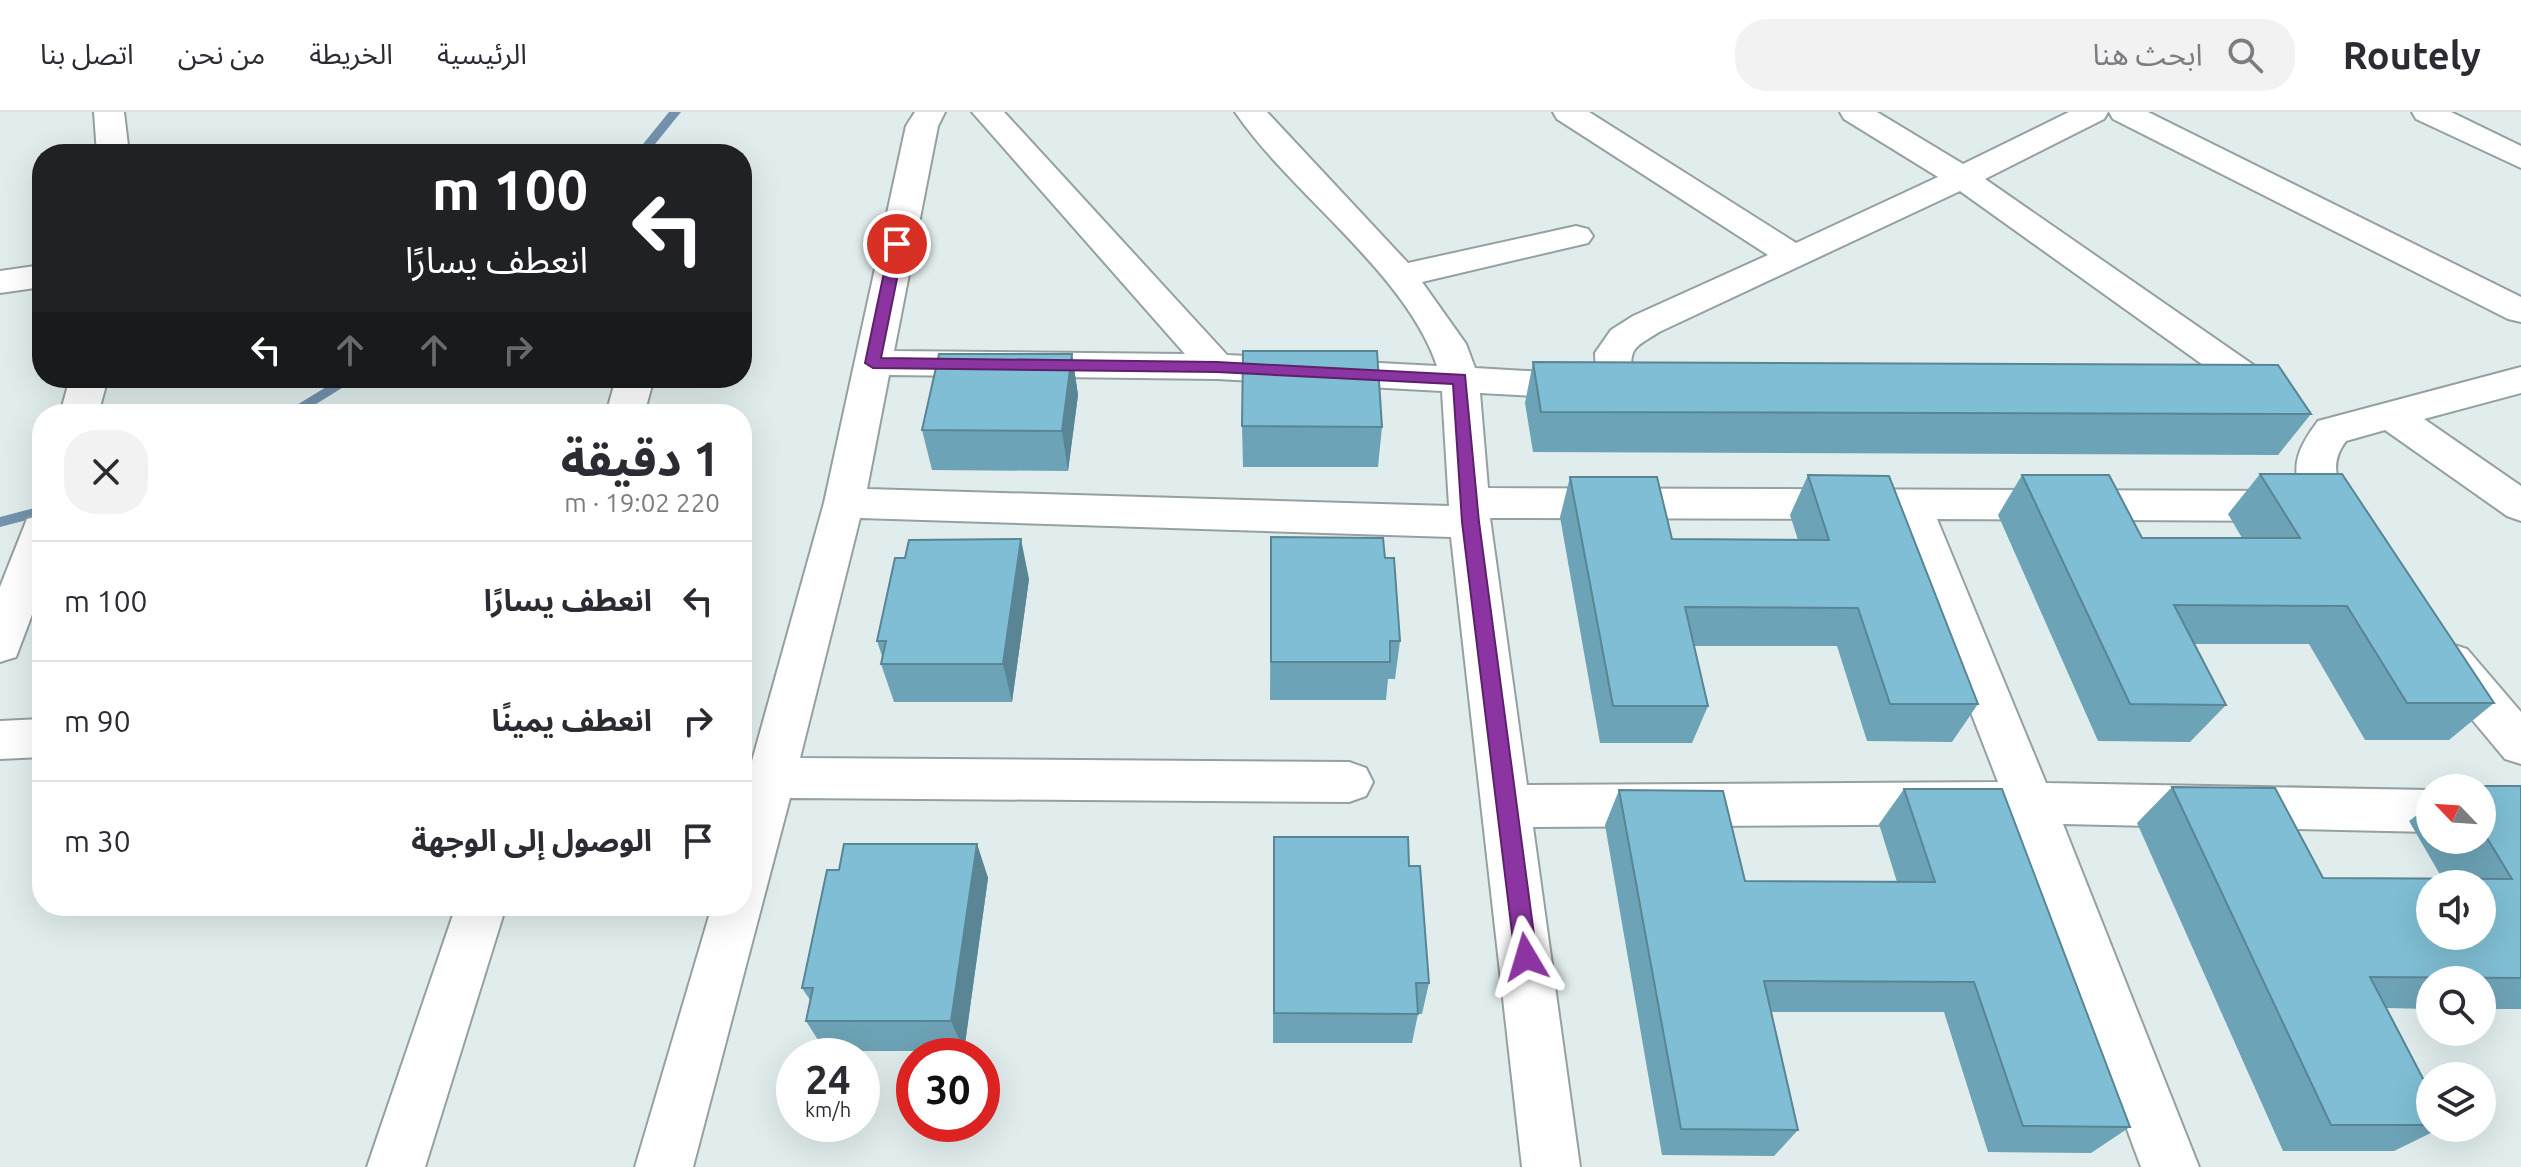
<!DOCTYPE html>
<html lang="ar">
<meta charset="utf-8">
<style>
:root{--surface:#fff;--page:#f2f2f3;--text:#2b2b33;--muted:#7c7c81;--line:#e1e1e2}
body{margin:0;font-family:Ubuntu,"Noto Sans Arabic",sans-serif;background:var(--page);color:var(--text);direction:rtl;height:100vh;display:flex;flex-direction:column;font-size:30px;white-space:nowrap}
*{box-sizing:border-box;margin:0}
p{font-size:26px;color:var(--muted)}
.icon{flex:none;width:44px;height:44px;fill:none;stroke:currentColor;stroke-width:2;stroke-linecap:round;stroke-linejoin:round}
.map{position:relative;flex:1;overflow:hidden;direction:ltr}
.drawer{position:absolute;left:32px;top:292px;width:720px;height:512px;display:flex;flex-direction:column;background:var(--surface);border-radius:32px;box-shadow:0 8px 32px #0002;direction:rtl}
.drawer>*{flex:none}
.hud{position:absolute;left:32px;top:32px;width:720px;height:244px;border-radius:32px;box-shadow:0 8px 32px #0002;direction:rtl;background:#202124;color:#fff;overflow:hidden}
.needle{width:52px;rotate:295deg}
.buttons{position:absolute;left:2416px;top:662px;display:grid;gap:16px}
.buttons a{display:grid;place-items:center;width:80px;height:80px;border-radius:50%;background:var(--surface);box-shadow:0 8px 32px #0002;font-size:40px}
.speed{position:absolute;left:776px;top:926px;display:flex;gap:16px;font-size:40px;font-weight:700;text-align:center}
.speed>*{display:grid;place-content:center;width:104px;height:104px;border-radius:50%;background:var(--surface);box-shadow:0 8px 32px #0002;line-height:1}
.speed small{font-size:20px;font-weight:400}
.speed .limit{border:12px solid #d22;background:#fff;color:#111}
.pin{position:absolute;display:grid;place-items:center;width:68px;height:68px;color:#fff;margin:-34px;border:4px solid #fff;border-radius:50%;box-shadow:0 2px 8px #0007}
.me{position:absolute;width:88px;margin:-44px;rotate:353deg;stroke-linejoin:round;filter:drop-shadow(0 0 6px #0008)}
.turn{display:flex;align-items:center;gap:28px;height:168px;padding:0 32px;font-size:36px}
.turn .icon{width:104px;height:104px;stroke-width:2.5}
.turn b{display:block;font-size:56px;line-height:68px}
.lanes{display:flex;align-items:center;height:76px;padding:0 32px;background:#0003;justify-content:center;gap:40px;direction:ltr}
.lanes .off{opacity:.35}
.round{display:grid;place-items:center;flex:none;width:84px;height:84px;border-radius:32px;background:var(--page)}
.summary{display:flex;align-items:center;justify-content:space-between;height:136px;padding:0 32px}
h1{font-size:48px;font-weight:700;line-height:60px}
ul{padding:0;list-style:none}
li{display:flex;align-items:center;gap:24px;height:120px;padding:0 32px;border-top:2px solid var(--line)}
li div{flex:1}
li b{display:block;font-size:30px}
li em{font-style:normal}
header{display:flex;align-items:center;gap:48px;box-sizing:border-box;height:112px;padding:0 40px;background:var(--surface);border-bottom:2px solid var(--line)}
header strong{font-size:38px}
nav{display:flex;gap:44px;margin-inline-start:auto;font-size:28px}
.search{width:560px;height:72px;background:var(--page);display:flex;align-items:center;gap:20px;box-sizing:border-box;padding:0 28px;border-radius:32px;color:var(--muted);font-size:30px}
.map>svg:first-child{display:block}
</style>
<header>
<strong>Routely</strong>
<div class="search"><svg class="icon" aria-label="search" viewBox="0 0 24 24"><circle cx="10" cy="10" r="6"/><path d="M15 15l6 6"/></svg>ابحث هنا</div>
<nav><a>الرئيسية</a><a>الخريطة</a><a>من نحن</a><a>اتصل بنا</a></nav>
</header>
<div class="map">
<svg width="2521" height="1055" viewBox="0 0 2521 1055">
<rect width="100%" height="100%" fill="#e1eded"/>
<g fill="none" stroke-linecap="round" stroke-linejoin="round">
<path fill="#7392ad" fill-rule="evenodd" d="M 669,0 L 681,0 L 647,42 L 635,42 Z
M 341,266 L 358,266 L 300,302 L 282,302 Z
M 42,394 L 42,404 L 0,415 L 0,405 Z"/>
<defs>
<path id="minor" d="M 915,0 L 945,0 L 938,14 L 894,239 L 1185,242 L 972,0 L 1004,0 L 1227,243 L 1437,254 C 1406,161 1290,81 1235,0 L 1267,0 L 1408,151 L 1576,114 L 1588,117 L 1593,124 L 1588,131 L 1422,170 L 1466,232 L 1475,256 L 1596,263 L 1595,241 L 1611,218 L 1633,204 L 1768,143 L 1557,7 L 1553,0 L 1589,0 L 1796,131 L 1938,65 L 1844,7 L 1840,0 L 1877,0 L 1963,52 L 2069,0 L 2108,0 L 2104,7 L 1985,67 L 2288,277 L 2294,286 L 2288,295 L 2275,299 L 2262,295 L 1960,79 L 1659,220 C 1652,225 1643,229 1637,235 C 1625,246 1637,269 1628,284 C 1614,288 1604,283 1590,287 L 1480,281 L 1488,376 L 2294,379 L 2302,382 C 2289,353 2300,333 2318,309 L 2521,255 L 2521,281 L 2424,307 L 2521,374 L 2521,409 L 2507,404 L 2385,318 L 2346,329 C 2321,362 2349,385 2366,414 L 2360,425 C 2332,433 2326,420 2312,399 L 2308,404 L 2294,409 L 1937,407 L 2046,671 L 2430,678 L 2430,720 L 2063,712 L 2199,1055 L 2141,1055 L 2014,712 L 1533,715 L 1580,1055 L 1522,1055 L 1451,425 L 860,406 L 800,646 L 1349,650 L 1366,656 L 1373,670 L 1366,684 L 1349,690 L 790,686 L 693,1055 L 635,1055 L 712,794 L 742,794 L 742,685 L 824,391 L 906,14 ZM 889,263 L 1217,267 L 1442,279 L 1449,394 L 867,377 ZM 1490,406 L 1896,407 L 1998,670 L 1527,673 Z
M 2109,0 L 2148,0 L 2521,185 L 2521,210 L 2508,207 L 2113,7 Z
M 2412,0 L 2451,0 L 2521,34 L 2521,56 L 2416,7 Z
M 42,153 L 42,175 L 0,181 L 0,159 Z
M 616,266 L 654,266 L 644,302 L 606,302 Z
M 2451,532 L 2467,537 L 2521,600 L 2521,652 L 2505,647 L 2435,563 L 2429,550 L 2435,537 Z
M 42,607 L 42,645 L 0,647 L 0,609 Z
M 456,794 L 506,794 L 425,1055 L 367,1055 Z"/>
<path id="major" d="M 94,0 L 124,0 L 129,42 L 97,42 Z
M 70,266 L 108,266 L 98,302 L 60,302 Z
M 42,403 L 42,476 L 16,545 L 0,550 L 0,475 L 27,407 Z"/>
</defs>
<use href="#minor" stroke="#95a0a0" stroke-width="4"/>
<use href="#major" stroke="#95a0a0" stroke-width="4"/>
<use href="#minor" fill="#fff" fill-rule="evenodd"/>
<use href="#major" fill="#fff" fill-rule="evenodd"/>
</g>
<path fill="#6da3b6" d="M 1072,242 L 1078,283 L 1068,359 L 932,358 L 922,318 Z
M 1533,250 L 2311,302 L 2278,343 L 1533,340 L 1525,291 Z
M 1242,314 L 1382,315 L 1378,355 L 1243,355 Z
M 2260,362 L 2494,591 L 2449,628 L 2365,628 L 2309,532 L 2194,532 L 2226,593 L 2190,630 L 2098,629 L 1998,403 L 2022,363 L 2142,426 L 2242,426 L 2228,402 Z
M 1808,363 L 1978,592 L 1952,630 L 1867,629 L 1837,534 L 1694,534 L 1708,594 L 1692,631 L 1600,631 L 1560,405 L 1570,365 L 1672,427 L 1798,428 L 1790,403 Z
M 1271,425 L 1385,446 L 1400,529 L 1395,567 L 1388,567 L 1386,588 L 1270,588 Z
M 1029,467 L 1012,590 L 894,590 L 881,552 L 882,544 L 877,529 Z
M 2455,674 L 2521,674 L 2521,897 L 2482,897 L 2482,868 L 2430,868 L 2430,897 L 2386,896 L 2430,980 L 2430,1016 L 2441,1016 L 2394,1039 L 2283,1039 L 2137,711 L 2172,675 L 2323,766 L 2442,766 L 2409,709 L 2430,693 L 2430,728 L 2482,728 L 2482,676 L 2452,676 Z
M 1904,677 L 2130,1015 L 2091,1041 L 1988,1040 L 1944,900 L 1771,900 L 1798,1018 L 1774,1044 L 1662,1043 L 1605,713 L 1619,678 L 1745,769 L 1897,770 L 1879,712 Z
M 977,732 L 988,766 L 964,939 L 825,939 L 806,909 L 810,888 L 802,876 L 839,758 Z
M 1409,754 L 1429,871 L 1422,902 L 1418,902 L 1412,931 L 1273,931 L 1273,760 Z"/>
<path fill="#598594" d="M 1072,242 L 1078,283 L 1068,359 L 1062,319 Z
M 1021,427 L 1029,467 L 1012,590 L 1003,552 Z
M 977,732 L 988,766 L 964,939 L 951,909 Z"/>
<path fill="#7fbed4" stroke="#598594" stroke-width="2" fill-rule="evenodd" d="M 1243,239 L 1377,239 L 1382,315 L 1242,314 Z
M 939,242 L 1072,242 L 1062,319 L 922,318 Z
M 1533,250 L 2278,253 L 2311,302 L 1541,300 Z
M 2260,362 L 2342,362 L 2494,591 L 2407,591 L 2347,494 L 2174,493 L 2226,593 L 2130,592 L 2022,363 L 2109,363 L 2142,426 L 2300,426 Z
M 1808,363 L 1889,364 L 1978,592 L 1890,592 L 1858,496 L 1685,495 L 1708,594 L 1613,594 L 1570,365 L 1657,365 L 1672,427 L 1829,428 Z
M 1271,425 L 1383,426 L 1385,446 L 1394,446 L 1400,529 L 1390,529 L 1390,550 L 1271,550 Z
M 1021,427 L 1003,552 L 881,552 L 886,529 L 877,529 L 895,446 L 905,446 L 909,428 Z
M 2455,674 L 2521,674 L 2521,866 L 2370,865 L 2430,980 L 2430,1013 L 2331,1013 L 2172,675 L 2275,676 L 2323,766 L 2512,767 L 2482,718 L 2482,676 L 2456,676 ZM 2430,772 L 2482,772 L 2482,824 L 2430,824 Z
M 1904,677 L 2002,677 L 2130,1015 L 2023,1014 L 1974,870 L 1764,869 L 1798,1018 L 1681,1017 L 1619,678 L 1723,679 L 1745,769 L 1935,770 Z
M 1274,725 L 1408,725 L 1409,754 L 1420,754 L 1429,871 L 1416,871 L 1418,902 L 1274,901 Z
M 844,732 L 977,732 L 951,909 L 806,909 L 813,876 L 802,876 L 827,758 L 839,758 Z"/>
<path fill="#8c35a2" stroke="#5b2269" stroke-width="2" d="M 897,128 L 904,132 L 881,246 L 1217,250 L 1465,263 L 1479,410 L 1537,845 L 1534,852 L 1526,855 L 1518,852 L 1515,845 L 1462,410 L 1453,272 L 1217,260 L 873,256 L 865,251 L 890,132 Z"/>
</svg>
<div class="buttons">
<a><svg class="needle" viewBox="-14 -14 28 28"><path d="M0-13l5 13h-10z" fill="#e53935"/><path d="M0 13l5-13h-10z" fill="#7c7c81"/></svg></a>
<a><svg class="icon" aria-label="sound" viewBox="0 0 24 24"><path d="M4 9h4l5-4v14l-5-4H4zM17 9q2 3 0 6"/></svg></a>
<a><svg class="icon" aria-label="search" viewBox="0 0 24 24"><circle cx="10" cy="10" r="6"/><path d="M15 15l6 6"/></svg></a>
<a><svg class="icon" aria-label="layers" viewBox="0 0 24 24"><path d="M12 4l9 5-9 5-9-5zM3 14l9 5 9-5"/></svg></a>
</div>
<div class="speed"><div>24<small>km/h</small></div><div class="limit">30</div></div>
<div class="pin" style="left:897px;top:132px;background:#d93025"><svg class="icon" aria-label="arrive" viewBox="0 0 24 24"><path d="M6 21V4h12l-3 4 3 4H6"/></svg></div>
<svg class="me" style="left:1526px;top:845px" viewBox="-20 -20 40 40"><path d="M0-17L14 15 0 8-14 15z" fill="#8c35a2" stroke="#fff" stroke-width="4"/></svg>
<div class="hud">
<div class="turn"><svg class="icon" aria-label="left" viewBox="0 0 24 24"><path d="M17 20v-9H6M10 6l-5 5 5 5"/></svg><div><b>100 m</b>انعطف يسارًا</div></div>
<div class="lanes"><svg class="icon" aria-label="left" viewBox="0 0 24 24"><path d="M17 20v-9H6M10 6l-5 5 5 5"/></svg><svg class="icon off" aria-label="ahead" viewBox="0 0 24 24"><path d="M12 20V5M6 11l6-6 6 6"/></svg><svg class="icon off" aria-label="ahead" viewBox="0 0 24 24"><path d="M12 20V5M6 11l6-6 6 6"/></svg><svg class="icon off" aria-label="right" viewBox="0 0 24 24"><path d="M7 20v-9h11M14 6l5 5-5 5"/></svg></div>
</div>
<section class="drawer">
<div class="summary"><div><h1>1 دقيقة</h1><p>220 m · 19:02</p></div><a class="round"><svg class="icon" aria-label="close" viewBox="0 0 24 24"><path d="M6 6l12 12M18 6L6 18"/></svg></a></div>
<ul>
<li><svg class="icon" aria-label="left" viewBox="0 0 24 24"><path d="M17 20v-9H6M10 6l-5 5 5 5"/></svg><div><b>انعطف يسارًا</b></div><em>100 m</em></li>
<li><svg class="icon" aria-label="right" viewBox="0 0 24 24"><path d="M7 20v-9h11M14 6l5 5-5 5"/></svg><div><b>انعطف يمينًا</b></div><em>90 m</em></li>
<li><svg class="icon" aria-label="arrive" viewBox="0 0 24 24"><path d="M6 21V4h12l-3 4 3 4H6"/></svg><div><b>الوصول إلى الوجهة</b></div><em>30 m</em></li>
</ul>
</section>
</div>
